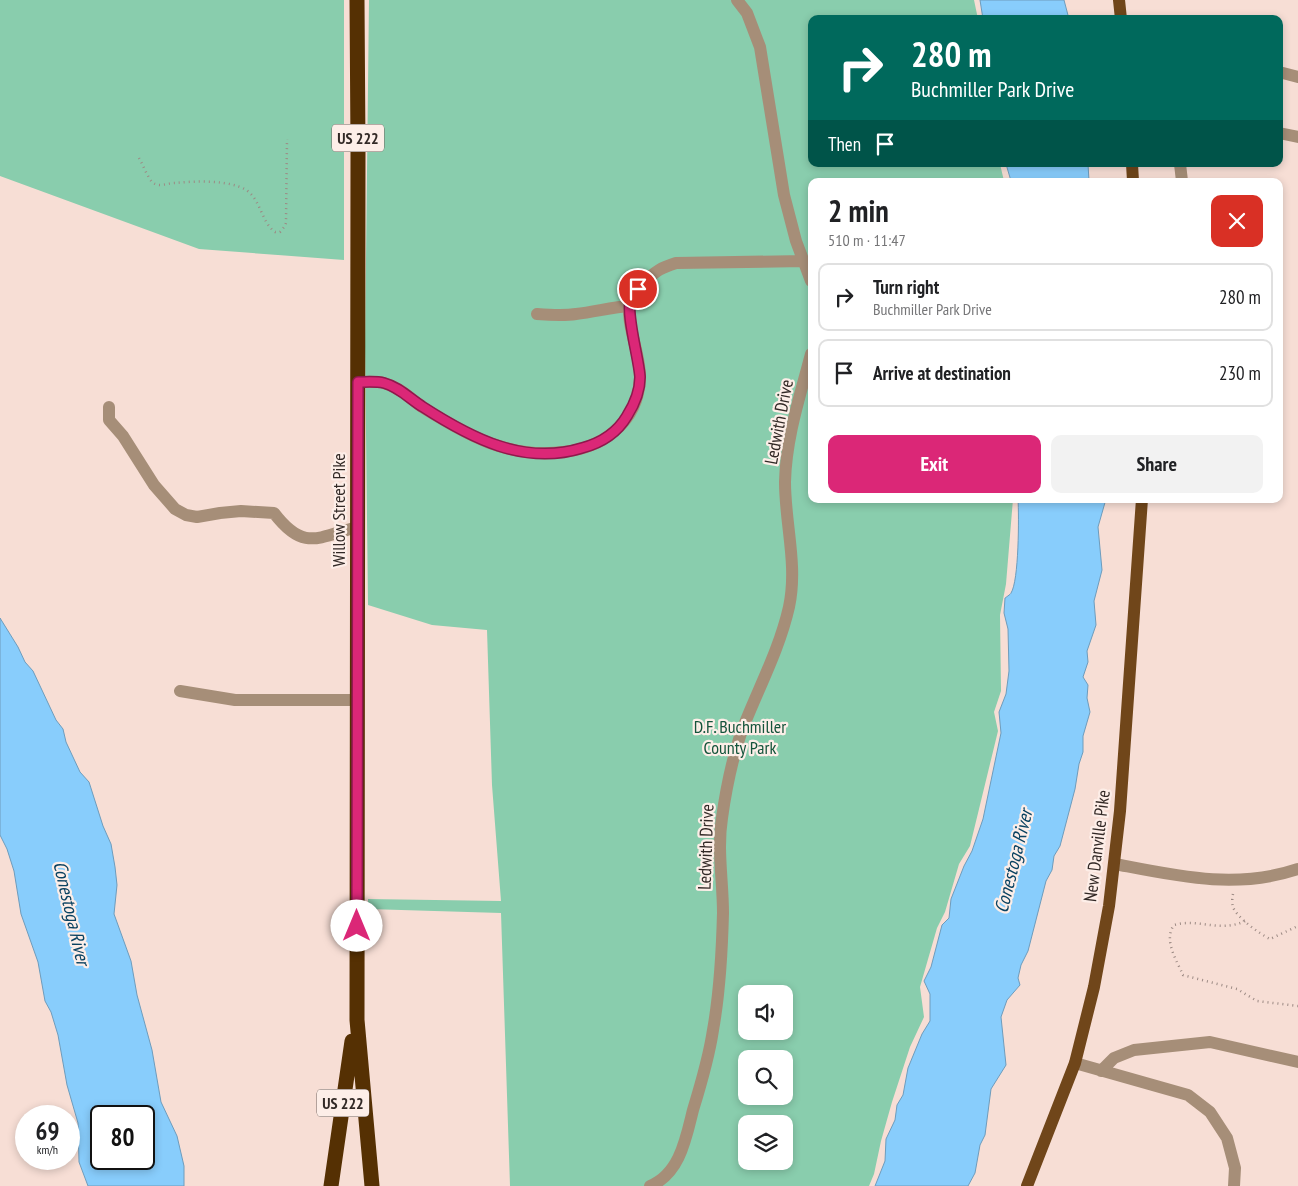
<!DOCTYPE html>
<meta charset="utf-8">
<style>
:root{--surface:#fff;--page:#f2f2f2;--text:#202124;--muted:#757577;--line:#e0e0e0;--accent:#db2777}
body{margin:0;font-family:"PT Sans Narrow",sans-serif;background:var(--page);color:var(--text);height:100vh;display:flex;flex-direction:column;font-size:19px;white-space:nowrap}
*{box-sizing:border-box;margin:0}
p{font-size:16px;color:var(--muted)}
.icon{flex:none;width:28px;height:28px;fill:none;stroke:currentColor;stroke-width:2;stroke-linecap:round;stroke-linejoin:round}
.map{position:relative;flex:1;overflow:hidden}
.side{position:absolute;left:808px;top:178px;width:475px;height:325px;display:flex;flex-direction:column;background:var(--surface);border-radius:10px;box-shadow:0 2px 8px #0003}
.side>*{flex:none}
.guide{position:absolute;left:808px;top:15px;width:475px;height:152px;border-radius:10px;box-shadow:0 2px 8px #0003;background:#00695c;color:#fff;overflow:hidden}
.fabs{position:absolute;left:738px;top:985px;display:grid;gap:10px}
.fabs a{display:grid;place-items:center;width:55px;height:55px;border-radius:10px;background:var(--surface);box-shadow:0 2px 8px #0003;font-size:25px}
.speed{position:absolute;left:15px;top:1105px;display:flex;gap:10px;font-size:25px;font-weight:700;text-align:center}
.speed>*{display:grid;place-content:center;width:65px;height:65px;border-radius:50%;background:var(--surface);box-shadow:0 2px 8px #0003;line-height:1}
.speed small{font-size:12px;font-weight:400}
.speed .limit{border:2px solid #111;border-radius:8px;background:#fff;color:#111}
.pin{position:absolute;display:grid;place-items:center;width:42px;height:42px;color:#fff;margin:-21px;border:2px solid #fff;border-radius:50%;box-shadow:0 1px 5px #0007}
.me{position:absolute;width:55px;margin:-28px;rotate:0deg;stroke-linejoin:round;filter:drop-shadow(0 0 4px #0008)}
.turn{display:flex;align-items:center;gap:18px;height:105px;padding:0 20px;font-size:22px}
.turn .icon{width:65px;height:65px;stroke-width:2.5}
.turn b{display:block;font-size:35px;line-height:42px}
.then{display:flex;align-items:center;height:48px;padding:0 20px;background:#0003;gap:10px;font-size:19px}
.round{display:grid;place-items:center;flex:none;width:52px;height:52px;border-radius:10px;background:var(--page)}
.headline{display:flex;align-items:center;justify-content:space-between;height:85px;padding:0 20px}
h1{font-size:30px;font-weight:700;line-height:38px}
.button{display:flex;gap:10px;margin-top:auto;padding:10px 20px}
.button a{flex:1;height:58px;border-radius:10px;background:var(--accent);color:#fff;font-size:20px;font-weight:700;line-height:58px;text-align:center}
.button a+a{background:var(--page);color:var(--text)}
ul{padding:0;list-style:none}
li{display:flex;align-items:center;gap:15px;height:68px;margin:0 10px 8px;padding:0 10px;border:2px solid var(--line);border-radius:10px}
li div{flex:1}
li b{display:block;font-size:19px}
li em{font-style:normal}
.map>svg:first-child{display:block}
</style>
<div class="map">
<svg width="1298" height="1186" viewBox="0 0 1298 1186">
<rect width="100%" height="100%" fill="#f7ded5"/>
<path fill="#89cdad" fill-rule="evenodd" d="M 0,0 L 344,0 L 344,260 L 199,249 L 0,176 Z
M 369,0 L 974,0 L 978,19 L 811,19 L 811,164 L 1000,164 L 1004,181 L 811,181 L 811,499 L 1013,499 L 1006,584 L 1000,615 L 1001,691 L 994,712 L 998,731 L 970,846 L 959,864 L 945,912 L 937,928 L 920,987 L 924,1017 L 910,1047 L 892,1102 L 881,1141 L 874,1174 L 869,1186 L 510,1186 L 501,913 L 368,909 L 368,899 L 501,901 L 492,785 L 487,630 L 432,625 L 368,605 L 365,346 ZM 746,994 L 784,994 L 784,1031 L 746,1031 ZM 746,1059 L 784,1059 L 784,1096 L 746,1096 ZM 746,1124 L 784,1124 L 784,1161 L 746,1161 Z"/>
<path fill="#88cdfc" stroke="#6e9cbc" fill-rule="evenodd" d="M 980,0 L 1064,0 L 1069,19 L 983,19 Z
M 1006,164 L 1088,164 L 1089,181 L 1011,181 Z
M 1018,499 L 1106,499 L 1098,527 L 1102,570 L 1094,601 L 1096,625 L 1087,651 L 1088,662 L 1083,677 L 1088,685 L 1087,698 L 1090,712 L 1083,736 L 1083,752 L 1079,764 L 1075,789 L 1060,846 L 1054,856 L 1052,870 L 1046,881 L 1028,951 L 1021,965 L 1018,978 L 1020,985 L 1007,1000 L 1001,1017 L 1006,1065 L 991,1089 L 985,1135 L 980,1145 L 975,1173 L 968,1186 L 875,1186 L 885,1161 L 886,1139 L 895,1120 L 897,1105 L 903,1095 L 908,1068 L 922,1034 L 930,1021 L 930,994 L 924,981 L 931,967 L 942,925 L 949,918 L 951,899 L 964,866 L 972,851 L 983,819 L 1001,733 L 999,712 L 1006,694 L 1009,671 L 1008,629 L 1004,613 L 1005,598 C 1005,598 1011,594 1011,593 C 1019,581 1019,516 1018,499 Z
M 0,618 L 18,647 L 25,662 L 33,671 L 56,720 L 63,729 L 66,742 L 80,772 L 89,782 L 103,826 L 111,844 L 115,867 L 117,885 L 114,914 L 131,961 L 137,995 L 152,1050 L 161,1102 L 177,1136 L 184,1166 L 184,1186 L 88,1186 L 79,1162 L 78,1123 L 67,1085 L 58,1035 L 51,1012 L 45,1001 L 38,962 L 21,914 L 14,871 L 7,849 L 0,835 ZM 101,1116 L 144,1116 L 144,1159 L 101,1159 Z"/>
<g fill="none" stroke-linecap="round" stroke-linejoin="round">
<path stroke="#9c8a84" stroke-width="2.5" stroke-dasharray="1 4" stroke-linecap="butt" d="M 139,158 C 143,165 147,176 152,182 C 159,188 167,183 175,183 C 195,181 221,180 240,187 C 261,194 259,220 275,232 L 280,232 L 285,226 L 286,223 L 287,139
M 1233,894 C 1232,898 1232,903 1233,907 C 1237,918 1260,934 1270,939 L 1298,926
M 1245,921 C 1220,933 1198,918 1174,925 C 1163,940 1177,961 1183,975 L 1237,989 L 1257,1001 L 1298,1006"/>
<path stroke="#a68e78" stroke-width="12" d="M 737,0 L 747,13 L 760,47 L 784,195 L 796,241 L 811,281
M 1279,72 L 1298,77
M 1279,133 L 1298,137
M 1180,164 L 1182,181
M 537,314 C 550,315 563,316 576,314 C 595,312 612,307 630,306
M 357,382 C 366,382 376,381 384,383 C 399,387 410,398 422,407 C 467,435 508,459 563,452 C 603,448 638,422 640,379 C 641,352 625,326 630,300 C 632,292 651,275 659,270 C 664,267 670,265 676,263 L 804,261
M 109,407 L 109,420 L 123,436 L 154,485 L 175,509 L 186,515 L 197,517 L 220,513 L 241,511 L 274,513 C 303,551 317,538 357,527
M 180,691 L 235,700 L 358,700
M 1115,864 C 1177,876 1236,890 1298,869
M 1075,1063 L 1188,1095 L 1210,1112 L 1227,1138 L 1235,1168 L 1234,1186
M 1101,1071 L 1114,1058 L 1134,1050 L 1210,1042 L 1298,1062
M 650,1186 C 680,1174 686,1138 693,1110 C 701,1084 709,1057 713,1030 C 720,991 722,952 723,913 C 723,881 717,850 722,818 C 726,789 732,760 741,733 C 757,691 779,651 789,607 C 798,565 785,524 785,482 C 786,438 800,396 811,354"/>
<path stroke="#70461a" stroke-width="12" d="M 1119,0 L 1121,19
M 1132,164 L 1133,181
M 1027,1186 L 1075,1063 L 1094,987 L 1109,906 L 1120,811 L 1142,499"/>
<path stroke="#553003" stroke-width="15" d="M 357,0 L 358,148 L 357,1020 L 372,1186
M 331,1186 L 352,1041"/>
</g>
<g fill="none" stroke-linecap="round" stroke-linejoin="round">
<defs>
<path id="route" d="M 357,926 L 358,382 C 366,382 376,381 384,383 C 399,387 410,399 423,407 C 471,438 524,466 582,448 C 601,443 617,433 627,416 C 634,405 640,390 640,377 C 639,359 625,311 631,298 C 632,295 636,292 638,289"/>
</defs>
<use href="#route" stroke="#8e194d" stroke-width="12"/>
<use href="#route" stroke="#db2777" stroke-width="9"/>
</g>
<g text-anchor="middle" stroke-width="4.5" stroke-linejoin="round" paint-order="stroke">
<g fill="#fdeee8" stroke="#6f6460" stroke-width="1">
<rect x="332" y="124.5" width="52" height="27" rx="4"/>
<rect x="317" y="1089.5" width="52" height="27" rx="4"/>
</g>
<g font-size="16" font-weight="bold" fill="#322926">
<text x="358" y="144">US 222</text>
<text x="343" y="1109">US 222</text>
</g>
<g font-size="18" fill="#322926" stroke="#fdeee8">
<text transform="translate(779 422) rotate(-79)" y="6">Ledwith Drive</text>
<text transform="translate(339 510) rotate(-90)" y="6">Willow Street Pike</text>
<text transform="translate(1097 846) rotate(-83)" y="6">New Danville Pike</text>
<text transform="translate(706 847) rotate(-88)" y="6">Ledwith Drive</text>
</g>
<g font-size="18" fill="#14543b" stroke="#fdeee8">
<text x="740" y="733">D.F. Buchmiller<tspan x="740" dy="21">County Park</tspan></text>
</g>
<g font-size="19" font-style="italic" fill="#0a4261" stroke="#fdeee8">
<text transform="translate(1013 861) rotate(-76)" y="7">Conestoga River</text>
<text transform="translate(72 913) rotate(77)" y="7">Conestoga River</text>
</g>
</g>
</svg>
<div class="fabs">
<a><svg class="icon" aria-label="sound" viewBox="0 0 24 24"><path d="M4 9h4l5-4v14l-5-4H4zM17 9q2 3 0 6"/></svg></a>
<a><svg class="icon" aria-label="search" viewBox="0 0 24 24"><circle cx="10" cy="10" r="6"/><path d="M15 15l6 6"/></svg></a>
<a><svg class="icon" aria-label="layers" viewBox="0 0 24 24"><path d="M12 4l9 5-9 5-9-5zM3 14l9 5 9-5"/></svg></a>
</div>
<div class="speed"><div>69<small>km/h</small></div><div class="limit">80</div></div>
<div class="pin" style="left:638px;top:289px;background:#d93025"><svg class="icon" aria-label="arrive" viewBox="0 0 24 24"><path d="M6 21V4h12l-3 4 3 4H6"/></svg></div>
<svg class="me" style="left:357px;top:926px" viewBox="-20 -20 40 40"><circle r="19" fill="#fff"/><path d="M0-13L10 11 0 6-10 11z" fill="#db2777"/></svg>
<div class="guide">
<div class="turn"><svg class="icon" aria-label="right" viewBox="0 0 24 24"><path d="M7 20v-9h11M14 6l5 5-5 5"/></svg><div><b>280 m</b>Buchmiller Park Drive</div></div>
<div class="then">Then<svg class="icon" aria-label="arrive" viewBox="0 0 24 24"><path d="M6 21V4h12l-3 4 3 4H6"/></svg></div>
</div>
<section class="side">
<div class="headline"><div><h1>2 min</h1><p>510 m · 11:47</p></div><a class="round" style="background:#d93025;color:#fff"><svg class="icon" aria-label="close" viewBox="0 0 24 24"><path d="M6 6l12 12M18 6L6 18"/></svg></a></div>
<ul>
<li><svg class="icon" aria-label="right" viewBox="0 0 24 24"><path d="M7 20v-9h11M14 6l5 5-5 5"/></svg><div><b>Turn right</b><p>Buchmiller Park Drive</p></div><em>280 m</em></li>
<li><svg class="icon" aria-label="arrive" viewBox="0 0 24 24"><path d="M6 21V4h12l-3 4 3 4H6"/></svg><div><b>Arrive at destination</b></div><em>230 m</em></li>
</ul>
<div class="button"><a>Exit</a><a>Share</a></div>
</section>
</div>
